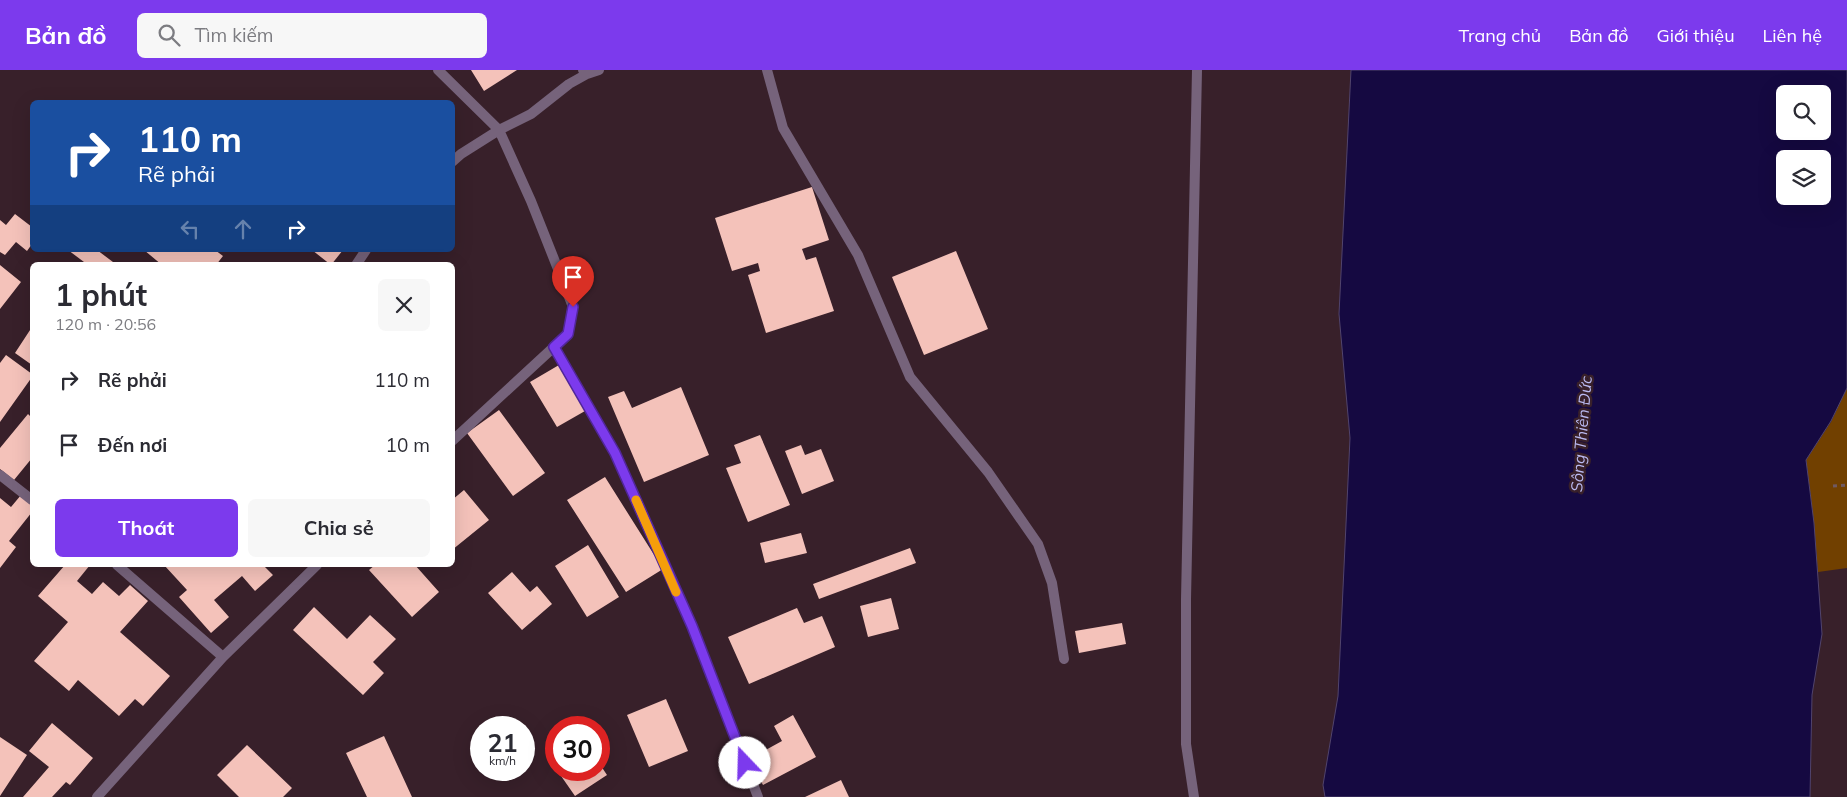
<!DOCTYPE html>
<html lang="vi">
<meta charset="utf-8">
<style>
:root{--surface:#fff;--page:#f7f7f7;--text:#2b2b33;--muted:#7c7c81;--accent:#7c3aed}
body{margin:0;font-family:Mulish,sans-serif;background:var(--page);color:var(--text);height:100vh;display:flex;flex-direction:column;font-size:19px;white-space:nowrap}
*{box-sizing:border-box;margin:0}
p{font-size:16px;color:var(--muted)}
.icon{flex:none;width:28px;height:28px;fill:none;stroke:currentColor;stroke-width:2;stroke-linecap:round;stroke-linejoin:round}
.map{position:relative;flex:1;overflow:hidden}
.panel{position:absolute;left:30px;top:192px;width:425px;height:305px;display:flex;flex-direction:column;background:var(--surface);border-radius:8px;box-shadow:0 5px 20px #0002}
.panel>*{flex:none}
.hud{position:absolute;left:30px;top:30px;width:425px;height:152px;border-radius:8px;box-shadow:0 5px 20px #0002;background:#1a4fa0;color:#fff;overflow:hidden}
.tools{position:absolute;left:1776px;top:15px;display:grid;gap:10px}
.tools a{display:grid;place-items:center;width:55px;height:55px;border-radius:8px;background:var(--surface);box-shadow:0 5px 20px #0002;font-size:25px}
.speed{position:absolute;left:470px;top:646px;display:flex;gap:10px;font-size:25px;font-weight:700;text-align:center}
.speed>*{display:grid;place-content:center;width:65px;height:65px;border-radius:50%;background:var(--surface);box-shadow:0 5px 20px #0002;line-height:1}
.speed small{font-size:12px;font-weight:400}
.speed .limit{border:8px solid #d22;background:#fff;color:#111}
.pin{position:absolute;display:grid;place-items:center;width:42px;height:42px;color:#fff;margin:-51px -21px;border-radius:50% 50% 50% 0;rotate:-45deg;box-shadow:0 0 5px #0007}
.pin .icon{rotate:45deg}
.me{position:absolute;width:55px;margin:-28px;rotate:339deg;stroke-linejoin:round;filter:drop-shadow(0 0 4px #0008)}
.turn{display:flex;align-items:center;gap:18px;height:105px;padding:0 25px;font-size:22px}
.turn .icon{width:65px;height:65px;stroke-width:2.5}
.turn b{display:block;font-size:35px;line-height:42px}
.lanes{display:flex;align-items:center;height:48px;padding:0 25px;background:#0003;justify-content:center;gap:25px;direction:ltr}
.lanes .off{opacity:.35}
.round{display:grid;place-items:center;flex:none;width:52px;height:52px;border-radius:8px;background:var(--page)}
.summary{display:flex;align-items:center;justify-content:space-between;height:85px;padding:0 25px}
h1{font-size:30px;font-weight:700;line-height:38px}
.cta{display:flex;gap:10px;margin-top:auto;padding:10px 25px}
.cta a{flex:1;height:58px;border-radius:8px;background:var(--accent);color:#fff;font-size:20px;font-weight:700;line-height:58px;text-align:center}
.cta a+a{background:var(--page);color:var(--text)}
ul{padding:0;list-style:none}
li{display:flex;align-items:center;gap:15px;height:65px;padding:0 25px}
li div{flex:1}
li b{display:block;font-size:19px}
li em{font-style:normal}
header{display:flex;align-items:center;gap:30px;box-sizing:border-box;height:70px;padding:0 25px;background:var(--accent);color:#fff}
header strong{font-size:24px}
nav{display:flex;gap:28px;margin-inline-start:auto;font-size:18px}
.search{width:350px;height:45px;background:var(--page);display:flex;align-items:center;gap:12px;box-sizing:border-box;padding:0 18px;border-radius:8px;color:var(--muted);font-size:19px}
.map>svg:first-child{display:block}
</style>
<header>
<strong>Bản đồ</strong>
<div class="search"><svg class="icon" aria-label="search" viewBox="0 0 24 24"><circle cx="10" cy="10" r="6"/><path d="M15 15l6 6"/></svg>Tìm kiếm</div>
<nav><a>Trang chủ</a><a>Bản đồ</a><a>Giới thiệu</a><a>Liên hệ</a></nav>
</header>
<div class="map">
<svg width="1847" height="727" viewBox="0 0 1847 727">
<rect width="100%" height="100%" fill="#38202a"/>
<path fill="#714000" d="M 1847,318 L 1847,498 L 1818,502 L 1814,453 L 1806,390 L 1831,352 Z"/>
<path fill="#150941" stroke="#51446d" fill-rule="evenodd" d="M 1351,0 L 1847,0 L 1847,318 L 1831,351 L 1806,390 L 1814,453 L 1822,564 L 1812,625 L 1810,727 L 1325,727 L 1323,715 L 1338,626 L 1350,368 L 1339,244 ZM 1785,24 L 1822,24 L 1822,61 L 1785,61 ZM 1785,89 L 1822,89 L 1822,126 L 1785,126 Z"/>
<path fill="#f4c2ba" d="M 471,0 L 517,0 L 484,21 Z
M 812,117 L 829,170 L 802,179 L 806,190 L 816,187 L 834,241 L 766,263 L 748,205 L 760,201 L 758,193 L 732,201 L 715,148 Z
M 15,144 L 32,157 L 32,174 L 27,181 L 16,172 L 5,185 L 0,182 L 0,150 L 6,155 Z
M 68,180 L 97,180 L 117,195 L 88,195 Z
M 144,180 L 215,180 L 223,186 L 216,195 L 162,195 Z
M 312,180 L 343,180 L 331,195 Z
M 956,181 L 988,259 L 924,285 L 892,207 Z
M 0,195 L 21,212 L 0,239 Z
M 32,257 L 32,295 L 15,283 Z
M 6,285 L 32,304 L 32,307 L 0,352 L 0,293 Z
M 559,295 L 585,341 L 557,357 L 530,312 Z
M 681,317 L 709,385 L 644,412 L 608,327 L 624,321 L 632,338 Z
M 499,340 L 545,403 L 513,426 L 467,363 Z
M 28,344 L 32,348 L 32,388 L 14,410 L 0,399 L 0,378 Z
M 760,365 L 790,435 L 748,452 L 726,398 L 741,393 L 734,375 Z
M 801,375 L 805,385 L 821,379 L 834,411 L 802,424 L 785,381 Z
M 605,407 L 663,499 L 626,522 L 567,430 Z
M 464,420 L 489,450 L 452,480 L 452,430 Z
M 21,425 L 32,434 L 32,442 L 9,471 L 16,477 L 0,498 L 0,428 L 11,437 Z
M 801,463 L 807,483 L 765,493 L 760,473 Z
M 588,475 L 619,527 L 587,547 L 555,496 Z
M 910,478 L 916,493 L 819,529 L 813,514 Z
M 65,495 L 90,495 L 77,511 L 92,524 L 103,512 L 119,526 L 130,515 L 148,531 L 120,562 L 170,606 L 143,636 L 135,629 L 119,646 L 78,610 L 69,621 L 34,591 L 68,552 L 38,526 Z
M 164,495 L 263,495 L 273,505 L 255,521 L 242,506 L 214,530 L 229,547 L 211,563 L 179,527 L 187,520 Z
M 375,495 L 415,495 L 439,522 L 412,547 L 369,500 Z
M 512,502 L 530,522 L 537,516 L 552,534 L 522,560 L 488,523 Z
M 891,528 L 899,559 L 868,567 L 860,536 Z
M 314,537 L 347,569 L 370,545 L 396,569 L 373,592 L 384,603 L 363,625 L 293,560 Z
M 797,538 L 804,553 L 822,546 L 835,577 L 749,614 L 728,567 Z
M 1122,553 L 1126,574 L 1079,583 L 1075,561 Z
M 666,629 L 688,681 L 649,697 L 627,645 Z
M 793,645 L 816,687 L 763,715 L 749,689 L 782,671 L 774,656 Z
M 52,653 L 93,688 L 70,715 L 66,712 L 52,727 L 23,727 L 49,697 L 29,681 Z
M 384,666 L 412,727 L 367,727 L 346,683 Z
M 0,667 L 27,685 L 0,726 Z
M 247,675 L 292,718 L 283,727 L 239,727 L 217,705 Z
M 599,693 L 607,705 L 575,726 L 559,703 L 563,700 L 599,700 Z
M 841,710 L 849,727 L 805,727 Z"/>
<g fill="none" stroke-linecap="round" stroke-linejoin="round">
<path stroke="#6f5962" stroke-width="3" stroke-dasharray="4 4" stroke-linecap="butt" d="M 1833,416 L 1847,415"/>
<path stroke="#76637b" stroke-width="10" d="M 767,0 L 783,58 L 858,185 L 910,307 L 988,402 L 1038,474 L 1052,513 L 1064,589"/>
<path stroke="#76637b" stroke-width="10" d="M 438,0 L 499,60 L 461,84 L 452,92
M 587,4 L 599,0
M 356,195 L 366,180
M 554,277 L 615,383 L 692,556 L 758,727
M 452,371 L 568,264 L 573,237 L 531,131 L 499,60 L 531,44 L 569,14 L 587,4 L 583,0
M 0,405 L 32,430
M 117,495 L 223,587
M 97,727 L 223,587 L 317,495
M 1194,727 L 1186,674 L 1186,529 L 1197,0"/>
</g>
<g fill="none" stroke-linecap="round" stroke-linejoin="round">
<defs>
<path id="route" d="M 573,237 L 568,264 L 554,277 L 615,383 L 692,556 L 745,693"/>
</defs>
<use href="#route" stroke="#51269a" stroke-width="12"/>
<use href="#route" stroke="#7c3aed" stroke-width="9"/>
<path stroke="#f59e0b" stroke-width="9" d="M 636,430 L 676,522"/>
</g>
<g text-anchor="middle" stroke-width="5" stroke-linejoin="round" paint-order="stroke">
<g font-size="16" font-style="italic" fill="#b9b9f0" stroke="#38202a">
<text transform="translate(1581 364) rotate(-85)" y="6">Sông Thiên Đức</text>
</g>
</g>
</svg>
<div class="tools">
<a><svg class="icon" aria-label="search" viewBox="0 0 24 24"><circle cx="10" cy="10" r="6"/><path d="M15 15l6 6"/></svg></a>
<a><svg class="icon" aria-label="layers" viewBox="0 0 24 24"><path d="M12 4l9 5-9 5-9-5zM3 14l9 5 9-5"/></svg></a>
</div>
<div class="speed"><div>21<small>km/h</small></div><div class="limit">30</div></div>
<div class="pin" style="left:573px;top:237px;background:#d93025"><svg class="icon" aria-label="arrive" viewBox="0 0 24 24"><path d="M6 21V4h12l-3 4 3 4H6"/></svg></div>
<svg class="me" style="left:745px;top:693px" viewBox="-20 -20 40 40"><circle r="19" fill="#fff"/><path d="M0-13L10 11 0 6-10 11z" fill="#7c3aed"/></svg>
<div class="hud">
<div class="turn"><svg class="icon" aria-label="right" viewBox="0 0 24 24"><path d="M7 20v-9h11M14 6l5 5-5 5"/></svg><div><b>110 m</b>Rẽ phải</div></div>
<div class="lanes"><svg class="icon off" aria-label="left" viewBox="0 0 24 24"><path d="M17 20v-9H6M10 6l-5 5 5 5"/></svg><svg class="icon off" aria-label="ahead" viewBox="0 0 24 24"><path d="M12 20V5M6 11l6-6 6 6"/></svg><svg class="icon" aria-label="right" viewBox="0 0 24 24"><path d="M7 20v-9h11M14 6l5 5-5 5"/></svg></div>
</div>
<section class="panel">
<div class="summary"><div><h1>1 phút</h1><p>120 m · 20:56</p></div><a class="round"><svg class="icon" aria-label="close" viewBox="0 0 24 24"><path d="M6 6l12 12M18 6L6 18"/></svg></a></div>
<ul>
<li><svg class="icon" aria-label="right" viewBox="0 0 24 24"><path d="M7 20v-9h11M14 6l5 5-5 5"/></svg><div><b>Rẽ phải</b></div><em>110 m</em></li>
<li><svg class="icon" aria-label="arrive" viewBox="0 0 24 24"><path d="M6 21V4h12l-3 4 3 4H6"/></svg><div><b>Đến nơi</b></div><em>10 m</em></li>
</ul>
<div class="cta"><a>Thoát</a><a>Chia sẻ</a></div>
</section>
</div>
